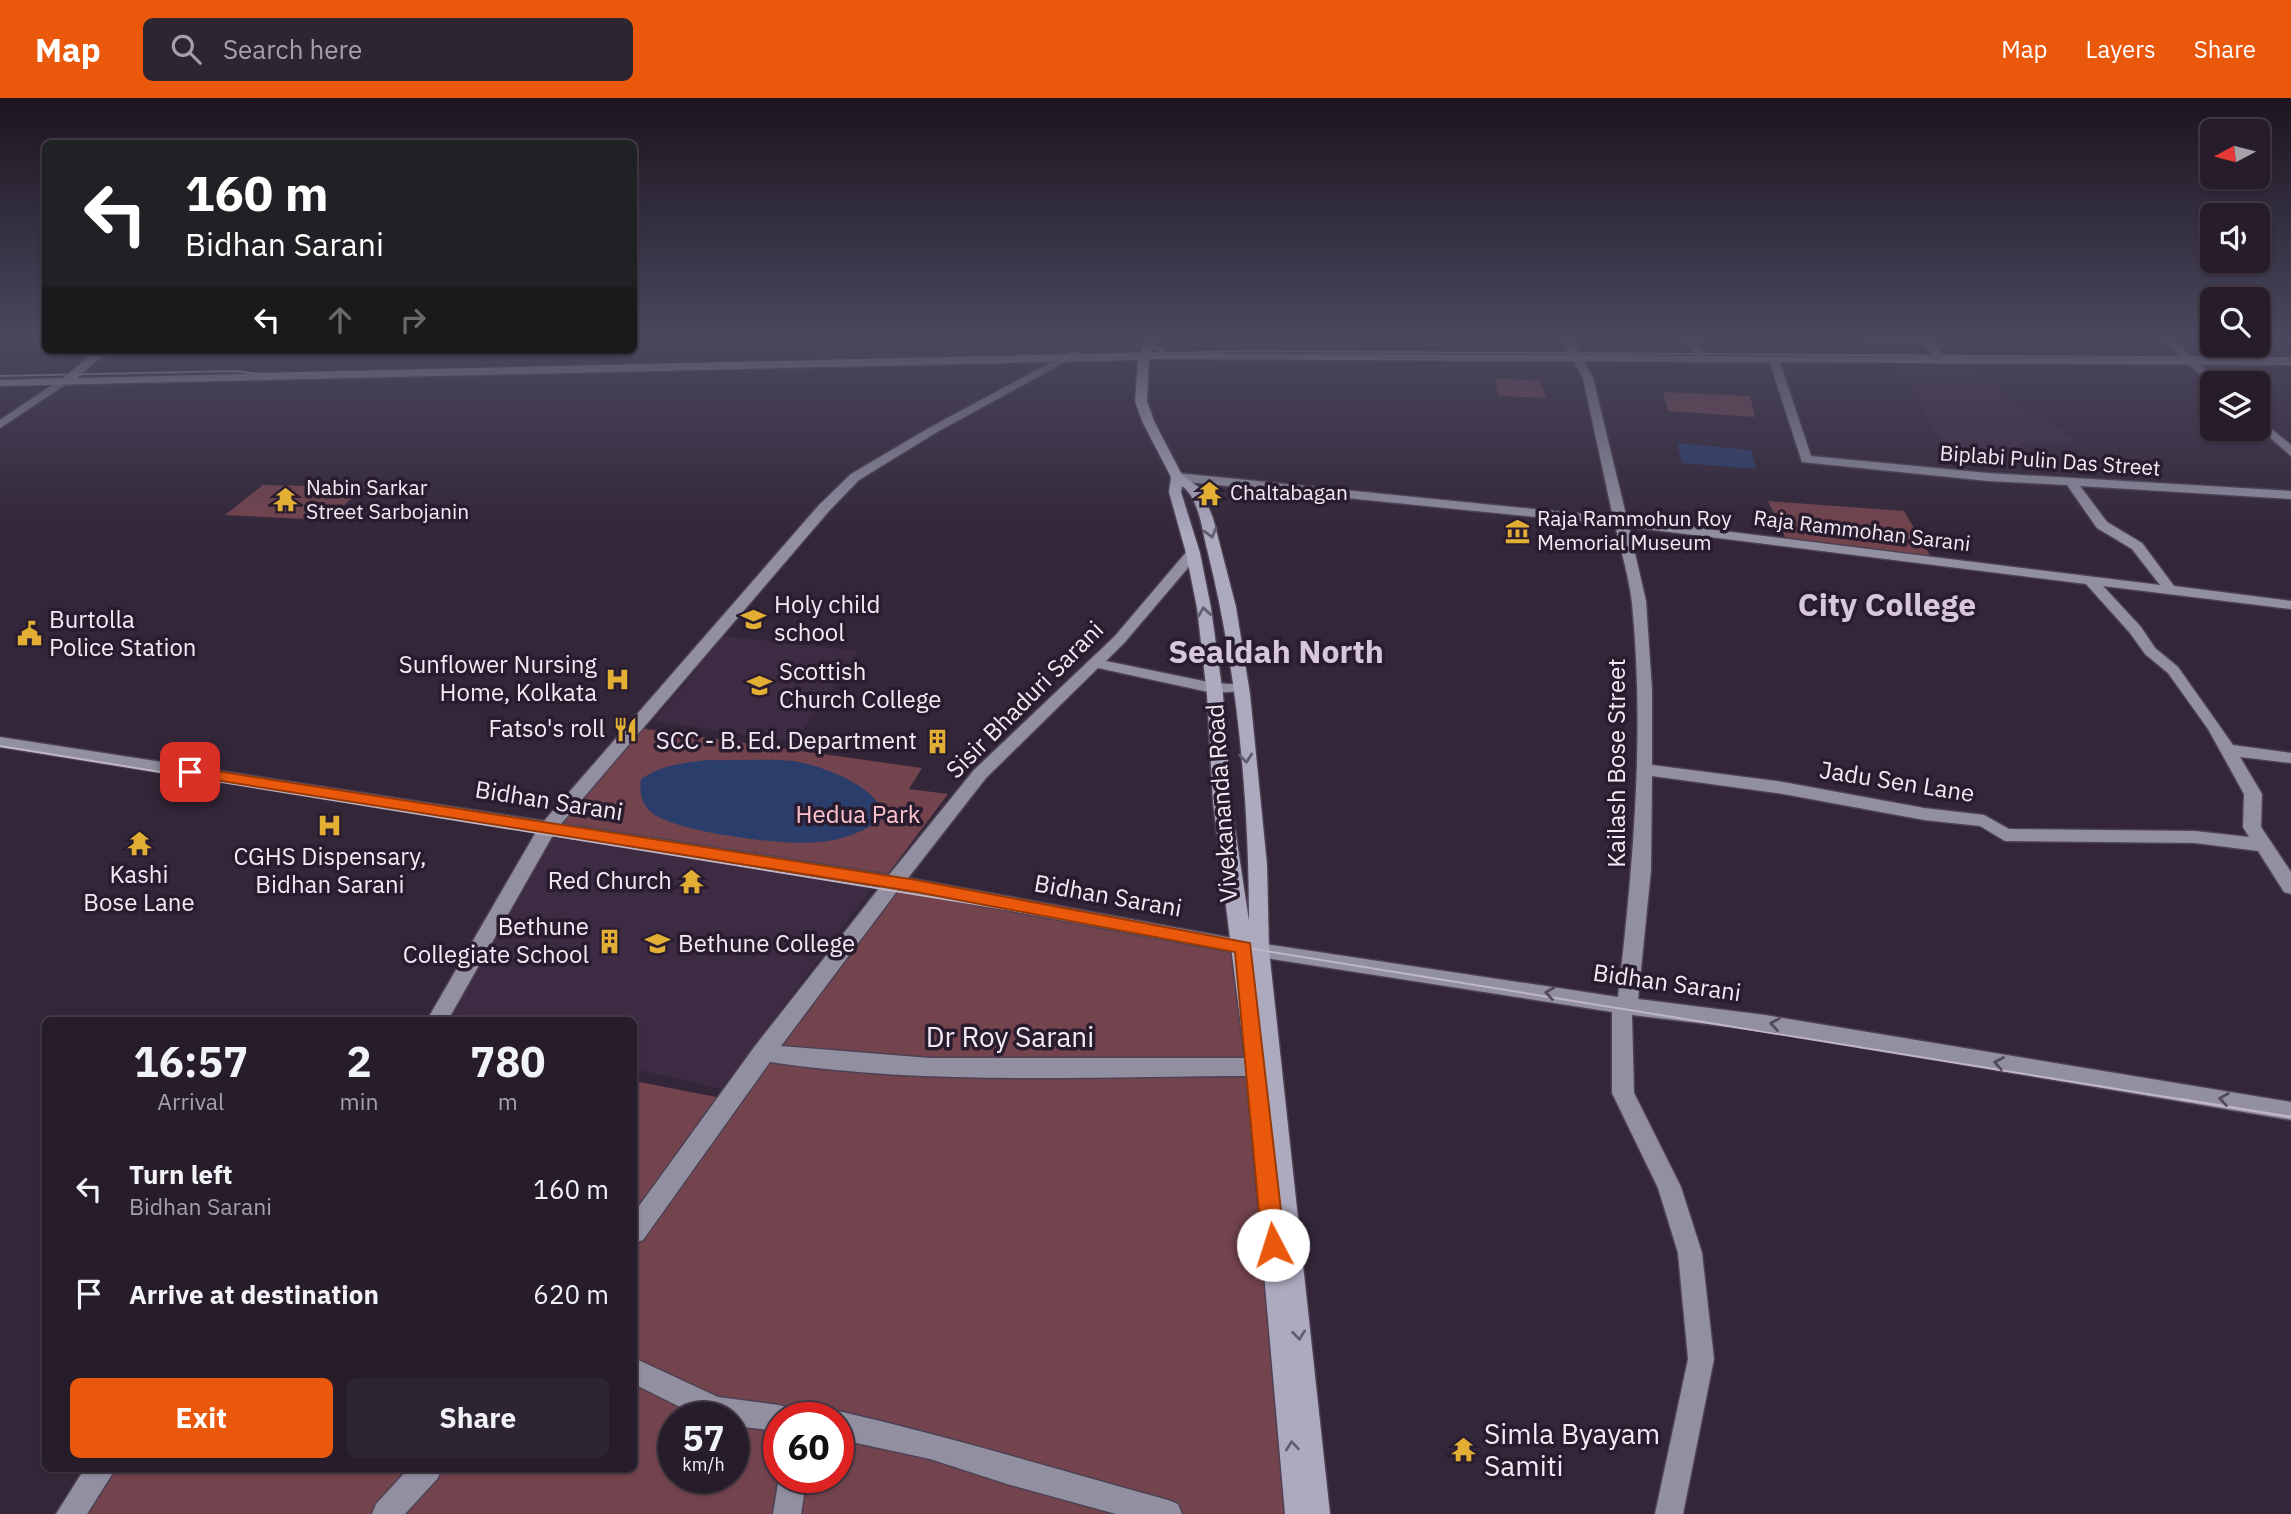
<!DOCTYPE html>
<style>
:root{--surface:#261c2a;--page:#2e2532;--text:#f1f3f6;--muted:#a4a1a8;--line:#423a47;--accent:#ea580c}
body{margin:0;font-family:"IBM Plex Sans",sans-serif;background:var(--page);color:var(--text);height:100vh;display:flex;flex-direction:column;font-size:26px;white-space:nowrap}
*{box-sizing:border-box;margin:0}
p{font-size:23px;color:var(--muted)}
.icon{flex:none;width:38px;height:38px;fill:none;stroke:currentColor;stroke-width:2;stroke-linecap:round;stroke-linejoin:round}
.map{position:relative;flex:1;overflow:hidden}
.drawer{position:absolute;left:42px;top:919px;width:595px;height:455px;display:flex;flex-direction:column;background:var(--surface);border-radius:10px;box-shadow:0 2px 5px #0004,0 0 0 2px var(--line)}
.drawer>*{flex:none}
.hud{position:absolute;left:42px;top:42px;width:595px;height:214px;border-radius:10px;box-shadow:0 2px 5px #0004,0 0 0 2px var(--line);background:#202124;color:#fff;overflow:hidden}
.needle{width:46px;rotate:263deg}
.tools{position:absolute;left:2200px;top:21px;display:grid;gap:14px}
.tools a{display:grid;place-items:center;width:70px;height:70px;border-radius:10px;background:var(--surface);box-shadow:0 2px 5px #0004,0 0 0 2px var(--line);font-size:35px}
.speed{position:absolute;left:658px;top:1304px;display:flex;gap:14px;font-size:35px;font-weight:700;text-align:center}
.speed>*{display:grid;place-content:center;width:91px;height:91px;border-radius:50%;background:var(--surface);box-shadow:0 2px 5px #0004,0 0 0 2px var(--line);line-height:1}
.speed small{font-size:18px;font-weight:400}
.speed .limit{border:10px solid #d22;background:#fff;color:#111}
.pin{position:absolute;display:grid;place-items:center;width:60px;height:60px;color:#fff;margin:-30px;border-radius:14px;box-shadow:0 4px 10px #0006}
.me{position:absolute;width:77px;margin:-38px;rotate:355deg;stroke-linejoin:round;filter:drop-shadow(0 0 5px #0008)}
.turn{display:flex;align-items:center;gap:24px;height:147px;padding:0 28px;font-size:32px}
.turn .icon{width:91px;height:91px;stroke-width:2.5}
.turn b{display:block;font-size:49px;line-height:60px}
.lanes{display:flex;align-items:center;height:66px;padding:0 28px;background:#0003;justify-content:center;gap:35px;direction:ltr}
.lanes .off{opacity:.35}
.eta{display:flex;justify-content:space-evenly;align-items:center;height:119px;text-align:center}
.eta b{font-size:42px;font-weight:700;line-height:49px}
.button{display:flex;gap:14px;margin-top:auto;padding:14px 28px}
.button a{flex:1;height:80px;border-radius:10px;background:var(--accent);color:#fff;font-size:28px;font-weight:700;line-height:80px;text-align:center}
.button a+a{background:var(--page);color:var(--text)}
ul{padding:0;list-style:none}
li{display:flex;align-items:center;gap:21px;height:105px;padding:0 28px}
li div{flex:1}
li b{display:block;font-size:26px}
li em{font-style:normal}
header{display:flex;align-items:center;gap:42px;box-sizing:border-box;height:98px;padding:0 35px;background:var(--accent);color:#fff}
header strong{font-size:33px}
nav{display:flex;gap:38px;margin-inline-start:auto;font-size:24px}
.search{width:490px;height:63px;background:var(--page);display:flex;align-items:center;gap:18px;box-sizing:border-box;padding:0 24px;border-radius:10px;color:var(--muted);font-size:26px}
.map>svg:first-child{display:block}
</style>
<header>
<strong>Map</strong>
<div class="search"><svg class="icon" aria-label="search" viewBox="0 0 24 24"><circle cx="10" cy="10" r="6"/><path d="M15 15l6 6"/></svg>Search here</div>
<nav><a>Map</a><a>Layers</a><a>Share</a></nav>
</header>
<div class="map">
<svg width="2291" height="1416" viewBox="0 0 2291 1416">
<rect width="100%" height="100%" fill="#332638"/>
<path fill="#3d2b43" d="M 1696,239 L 1771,239 L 1782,253 L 1707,253 Z
M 1894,265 L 1970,266 L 2030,317 L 2041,316 L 2077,344 L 2022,345 L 2024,351 L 1945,349 Z
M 723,538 L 859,553 L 795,644 L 654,623 Z
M 548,738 L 872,790 L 721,991 L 634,971 L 634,922 L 444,922 Z"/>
<path fill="#73444d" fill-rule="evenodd" d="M 1861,239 L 1916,239 L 1924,249 L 1868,247 Z
M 1495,280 L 1540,283 L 1546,300 L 1499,298 Z
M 1663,294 L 1750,298 L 1755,319 L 1668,313 Z
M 263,387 L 365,389 L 327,422 L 225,417 Z
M 1768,403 L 1904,413 L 1931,459 L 1787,443 Z
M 639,630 L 922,670 L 909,691 L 948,696 L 887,777 L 559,725 Z
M 894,785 L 1250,847 L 1293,1416 L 80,1416 L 114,1370 L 634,1370 L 634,983 L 732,1002 ZM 674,1320 L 733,1320 L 733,1379 L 674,1379 ZM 779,1320 L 838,1320 L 838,1379 L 779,1379 Z"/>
<path fill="#2b3d6b" d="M 1677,345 L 1751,352 L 1756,371 L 1682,365 Z
M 707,662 C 735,663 765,660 793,663 C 821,667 881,689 884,720 C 865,733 843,742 820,744 C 786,748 679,735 652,715 C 641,706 639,693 641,681 C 662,667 683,665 707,662 Z"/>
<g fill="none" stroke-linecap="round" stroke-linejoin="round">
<defs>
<path id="secondary" d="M 1560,239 L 1570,239 L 1593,280 L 1627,421 L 2160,487 L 2132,451 L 2097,430 L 2067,387 L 1988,383 L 1802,364 L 1769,262 L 1774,259 L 1779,262 L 1811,358 L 1988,375 L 2291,393 L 2291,401 L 2080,388 L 2107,424 L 2142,445 L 2174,488 L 2291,503 L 2291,511 L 2103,488 L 2141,529 L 2155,550 L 2178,569 L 2233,647 L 2291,655 L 2291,665 L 2240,659 L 2262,696 L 2261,729 L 2291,774 L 2291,796 L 2284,794 L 2258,753 L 2195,745 L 2005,743 L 1980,728 L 1924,722 L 1783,696 L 1652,678 L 1651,772 L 1638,901 L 1765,917 L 2291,1004 L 2291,1022 L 1765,933 L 1632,917 L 1634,995 L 1681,1089 L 1702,1155 L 1714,1261 L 1683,1416 L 1655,1416 L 1688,1261 L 1678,1155 L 1658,1090 L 1612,995 L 1612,914 L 1259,859 L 898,792 L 781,948 L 930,960 L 1257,960 L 1265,963 L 1268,969 L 1265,975 L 1257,978 C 1098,978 927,988 770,964 L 643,1142 L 634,1145 L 634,1115 L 755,948 L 880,789 L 553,737 L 448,922 L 427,922 L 536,734 L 0,649 L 0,639 L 544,723 L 819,407 L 851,376 L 929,330 L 1074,252 L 1079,255 L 1078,257 L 937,334 L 859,382 L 829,413 L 561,726 L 889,777 L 974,672 L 1115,538 L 1188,452 L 1198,452 L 1198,458 L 1125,544 L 1106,563 L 1213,585 L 1247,587 L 1249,590 L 1247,593 L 1213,595 L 1098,570 L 986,680 L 908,780 L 1259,845 L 1618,899 C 1633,769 1645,636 1632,505 C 1629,479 1621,453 1615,427 L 1177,383 L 1171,379 L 1177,375 L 1613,419 L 1583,280 ZM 1629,429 L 2086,486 L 2130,535 L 2145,556 L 2168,575 L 2208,631 L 2244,696 L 2243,729 L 2249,739 L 2195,733 L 2009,731 L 1984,717 L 1924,710 L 1783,684 L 1652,667 L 1652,592 L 1646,503 Z
M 1683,239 L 1693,239 L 1709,261 L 1708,263 L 1700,263 Z
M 1918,239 L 1929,239 L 1942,256 L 1941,258 L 1933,258 Z
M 2159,239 L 2170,239 L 2220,285 L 2211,287 Z
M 55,285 L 65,287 L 0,330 L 0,322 Z
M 2258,320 L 2291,347 L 2291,358 L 2258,329 Z
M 634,1260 L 718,1299 L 779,1307 L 789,1310 L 792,1320 L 779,1320 L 779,1333 L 733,1328 L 733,1320 L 702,1320 L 634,1286 Z
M 838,1313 C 949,1338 1058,1372 1168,1402 L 1178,1406 L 1182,1416 L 1116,1416 L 1007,1386 L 930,1361 L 838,1341 L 838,1320 L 828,1320 Z
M 85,1370 L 116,1370 L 87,1416 L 56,1416 Z
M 409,1370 L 442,1370 L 438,1380 L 405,1416 L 372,1416 L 376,1406 Z
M 779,1379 L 807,1379 L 801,1416 L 773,1416 Z"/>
<path id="primary" d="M 1147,239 L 1157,239 L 1151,255 L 2291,261 L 2291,267 L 1149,261 L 1147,303 L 1154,323 L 1182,377 L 1201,391 L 1213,420 L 1236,509 L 1250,596 L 1267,767 L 1269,852 L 1330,1416 L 1285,1416 L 1246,969 L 1213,704 L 1207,597 L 1197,510 L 1186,455 L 1169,394 L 1171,379 L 1142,323 L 1135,303 L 1138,262 L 0,288 L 0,282 L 63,280 L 98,252 L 109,252 L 77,280 L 1140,255 ZM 1182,388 C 1199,400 1202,432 1207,451 C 1237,571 1249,699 1249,823 L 1231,704 L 1223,597 L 1211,510 L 1200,455 L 1181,394 Z"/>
</defs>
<use href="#secondary" stroke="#4e4153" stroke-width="3"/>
<use href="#primary" stroke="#4e4153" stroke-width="3"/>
<use href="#secondary" fill="#918fa0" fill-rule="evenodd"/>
<use href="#primary" fill="#adaac0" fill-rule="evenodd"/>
<path stroke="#c0b6c4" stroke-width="2" d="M 1156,239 L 1151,247 L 1166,255
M 0,278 L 235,273 L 259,276 L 1250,253 L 2291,260
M 0,648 L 2191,1003"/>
<path stroke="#c0b6c4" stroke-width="2.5" d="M 2180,1001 L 2291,1019"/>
</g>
<defs><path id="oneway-chevron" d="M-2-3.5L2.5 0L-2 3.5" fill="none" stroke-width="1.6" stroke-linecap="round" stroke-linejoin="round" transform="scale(1.75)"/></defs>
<g stroke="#645c70">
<use href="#oneway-chevron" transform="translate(1211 435) rotate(75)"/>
<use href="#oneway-chevron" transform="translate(1204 514) rotate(-98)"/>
<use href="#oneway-chevron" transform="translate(1246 660) rotate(85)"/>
<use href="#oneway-chevron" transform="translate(1299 1237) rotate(84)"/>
<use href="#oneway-chevron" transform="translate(1292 1348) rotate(-96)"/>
</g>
<g stroke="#534a5c">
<use href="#oneway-chevron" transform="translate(1550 895) rotate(-171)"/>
<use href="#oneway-chevron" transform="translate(1775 926) rotate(-171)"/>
<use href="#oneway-chevron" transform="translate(1999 965) rotate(-170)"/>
<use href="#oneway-chevron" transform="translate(2224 1001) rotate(-171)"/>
</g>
<linearGradient id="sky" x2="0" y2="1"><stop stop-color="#1c151f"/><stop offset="0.55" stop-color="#4a475e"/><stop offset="1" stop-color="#4a475e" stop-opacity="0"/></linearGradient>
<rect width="2291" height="438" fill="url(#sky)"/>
<path fill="#ea580c" stroke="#983908" stroke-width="2" d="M 190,669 L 916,782 L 1250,845 L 1285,1147 L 1281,1155 L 1273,1158 L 1266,1155 L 1262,1147 L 1235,854 L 916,794 L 184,677 L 182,674 Z"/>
<defs>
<symbol id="temple-bare" viewBox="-9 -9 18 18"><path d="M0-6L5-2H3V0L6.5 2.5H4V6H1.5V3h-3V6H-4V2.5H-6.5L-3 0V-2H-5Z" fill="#e2af34" stroke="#291c2e" stroke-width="2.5" paint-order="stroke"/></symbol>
<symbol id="museum-bare" viewBox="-9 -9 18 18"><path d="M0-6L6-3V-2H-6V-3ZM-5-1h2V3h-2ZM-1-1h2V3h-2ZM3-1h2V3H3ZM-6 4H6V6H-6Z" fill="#e2af34" stroke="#291c2e" stroke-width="2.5" paint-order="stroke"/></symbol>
<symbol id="school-bare" viewBox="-9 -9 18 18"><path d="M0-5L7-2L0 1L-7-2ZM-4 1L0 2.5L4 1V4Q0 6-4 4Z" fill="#e2af34" stroke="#291c2e" stroke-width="2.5" paint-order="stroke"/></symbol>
<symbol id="civic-bare" viewBox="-9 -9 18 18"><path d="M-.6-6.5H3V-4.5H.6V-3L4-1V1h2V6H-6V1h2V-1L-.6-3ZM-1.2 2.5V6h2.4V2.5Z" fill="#e2af34" stroke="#291c2e" stroke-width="2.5" paint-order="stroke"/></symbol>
<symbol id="hospital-bare" viewBox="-9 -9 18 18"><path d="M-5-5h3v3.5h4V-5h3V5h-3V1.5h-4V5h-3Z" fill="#e2af34" stroke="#291c2e" stroke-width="2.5" paint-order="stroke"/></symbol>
<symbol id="university-bare" viewBox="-9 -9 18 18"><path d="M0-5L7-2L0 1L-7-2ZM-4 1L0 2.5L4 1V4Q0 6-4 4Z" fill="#e2af34" stroke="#291c2e" stroke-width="2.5" paint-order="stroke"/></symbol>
<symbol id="restaurant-bare" viewBox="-9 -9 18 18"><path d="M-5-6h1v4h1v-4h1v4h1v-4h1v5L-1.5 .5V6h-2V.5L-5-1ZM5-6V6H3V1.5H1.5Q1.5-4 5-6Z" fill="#e2af34" stroke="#291c2e" stroke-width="2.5" paint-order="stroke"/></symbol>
<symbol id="building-bare" viewBox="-9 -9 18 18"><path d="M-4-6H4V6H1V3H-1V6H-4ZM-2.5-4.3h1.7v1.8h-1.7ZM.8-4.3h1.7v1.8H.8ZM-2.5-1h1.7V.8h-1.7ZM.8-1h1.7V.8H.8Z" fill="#e2af34" stroke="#291c2e" stroke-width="2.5" paint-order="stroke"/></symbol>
</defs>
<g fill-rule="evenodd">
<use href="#temple-bare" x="1192" y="378" width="35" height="35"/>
<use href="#temple-bare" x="268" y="384" width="35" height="35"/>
<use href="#museum-bare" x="1500" y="416" width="35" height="35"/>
<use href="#school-bare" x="736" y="504" width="35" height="35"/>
<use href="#civic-bare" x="12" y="518" width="35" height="35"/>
<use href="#hospital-bare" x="600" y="564" width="35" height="35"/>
<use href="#university-bare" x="742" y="570" width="35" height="35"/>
<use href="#restaurant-bare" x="608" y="614" width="35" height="35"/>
<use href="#building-bare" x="920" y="626" width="35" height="35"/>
<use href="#hospital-bare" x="312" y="710" width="35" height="35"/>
<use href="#temple-bare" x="122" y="728" width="35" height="35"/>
<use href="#temple-bare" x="674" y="766" width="35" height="35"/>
<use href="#building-bare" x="592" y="826" width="35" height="35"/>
<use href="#university-bare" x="640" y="828" width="35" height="35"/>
<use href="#temple-bare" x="1446" y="1334" width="35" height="35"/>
</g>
<g text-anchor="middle" stroke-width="7" stroke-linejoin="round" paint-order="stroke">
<g font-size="21" fill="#f3eaf6" stroke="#291c2e">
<text transform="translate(2050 363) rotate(4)" y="7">Biplabi Pulin Das Street</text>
<text transform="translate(1862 433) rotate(7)" y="7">Raja Rammohan Sarani</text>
</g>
<g font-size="21" fill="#f3eaf6" stroke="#291c2e" text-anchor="start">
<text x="306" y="397">Nabin Sarkar<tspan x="306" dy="24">Street Sarbojanin</tspan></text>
<text x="1230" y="402">Chaltabagan</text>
<text x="1537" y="428">Raja Rammohun Roy<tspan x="1537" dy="24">Memorial Museum</tspan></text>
</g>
<g font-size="24" fill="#f3eaf6" stroke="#291c2e" text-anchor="end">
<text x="774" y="515" text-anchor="start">Holy child<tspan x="774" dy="28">school</tspan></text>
<text x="49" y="530" text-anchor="start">Burtolla<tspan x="49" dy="28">Police Station</tspan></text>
<text x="597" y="575">Sunflower Nursing<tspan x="597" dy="28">Home, Kolkata</tspan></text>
<text x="779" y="582" text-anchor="start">Scottish<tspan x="779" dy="28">Church College</tspan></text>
<text x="605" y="639">Fatso's roll</text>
<text x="917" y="651">SCC - B. Ed. Department</text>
<text x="330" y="767" text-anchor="middle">CGHS Dispensary,<tspan x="330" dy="28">Bidhan Sarani</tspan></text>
<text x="139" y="785" text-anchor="middle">Kashi<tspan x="139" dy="28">Bose Lane</tspan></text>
<text x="672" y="791">Red Church</text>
<text x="589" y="837">Bethune<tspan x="589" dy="28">Collegiate School</tspan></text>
<text x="678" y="854" text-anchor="start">Bethune College</text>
</g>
<g font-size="24" fill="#f3eaf6" stroke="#291c2e">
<text transform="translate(1025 602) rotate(-45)" y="8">Sisir Bhaduri Sarani</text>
<text transform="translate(1617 665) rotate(-90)" y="8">Kailash Bose Street</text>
<text transform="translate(1897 684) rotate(9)" y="8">Jadu Sen Lane</text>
<text transform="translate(549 703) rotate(9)" y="8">Bidhan Sarani</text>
<text transform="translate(1222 705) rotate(-94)" y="8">Vivekananda Road</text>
<text transform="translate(1108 798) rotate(10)" y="8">Bidhan Sarani</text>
<text transform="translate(1667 885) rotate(8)" y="8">Bidhan Sarani</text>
</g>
<g font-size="24" fill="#fec4cd" stroke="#291c2e">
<text x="858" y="725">Hedua Park</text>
</g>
<g font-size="28" fill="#f3eaf6" stroke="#291c2e">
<text x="1010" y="949">Dr Roy Sarani</text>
</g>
<g font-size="28" fill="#f3eaf6" stroke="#291c2e" text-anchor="start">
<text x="1484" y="1346">Simla Byayam<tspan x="1484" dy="32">Samiti</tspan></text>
</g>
<g font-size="32" font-weight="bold" fill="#d7c6dd" stroke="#291c2e">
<text x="1887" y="518">City College</text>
<text x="1276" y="565">Sealdah North</text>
</g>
</g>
</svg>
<div class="tools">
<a><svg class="needle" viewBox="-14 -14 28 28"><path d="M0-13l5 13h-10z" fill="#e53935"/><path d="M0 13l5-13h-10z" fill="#a4a1a8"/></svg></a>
<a><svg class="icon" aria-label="sound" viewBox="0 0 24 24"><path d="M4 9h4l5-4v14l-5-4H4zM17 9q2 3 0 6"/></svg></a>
<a><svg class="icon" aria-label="search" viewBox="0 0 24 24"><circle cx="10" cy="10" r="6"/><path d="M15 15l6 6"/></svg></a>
<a><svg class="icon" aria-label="layers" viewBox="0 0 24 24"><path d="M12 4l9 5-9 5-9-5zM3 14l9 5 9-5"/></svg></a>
</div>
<div class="speed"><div>57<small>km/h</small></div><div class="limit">60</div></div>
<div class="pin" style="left:190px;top:674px;background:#d93025"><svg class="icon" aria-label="arrive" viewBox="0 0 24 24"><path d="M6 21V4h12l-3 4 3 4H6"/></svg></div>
<svg class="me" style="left:1273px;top:1147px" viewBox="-20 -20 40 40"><circle r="19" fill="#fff"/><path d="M0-13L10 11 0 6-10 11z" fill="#ea580c"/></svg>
<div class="hud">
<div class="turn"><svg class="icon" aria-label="left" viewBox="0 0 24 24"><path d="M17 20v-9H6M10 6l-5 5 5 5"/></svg><div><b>160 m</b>Bidhan Sarani</div></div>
<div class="lanes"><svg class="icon" aria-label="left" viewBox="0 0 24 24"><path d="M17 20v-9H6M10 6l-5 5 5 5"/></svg><svg class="icon off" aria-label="ahead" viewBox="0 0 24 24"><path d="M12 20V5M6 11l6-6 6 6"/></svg><svg class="icon off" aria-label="right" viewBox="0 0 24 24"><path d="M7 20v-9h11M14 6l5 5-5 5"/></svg></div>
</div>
<section class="drawer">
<div class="eta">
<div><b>16:57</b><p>Arrival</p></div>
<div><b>2</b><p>min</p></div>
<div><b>780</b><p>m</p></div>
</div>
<ul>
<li><svg class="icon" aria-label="left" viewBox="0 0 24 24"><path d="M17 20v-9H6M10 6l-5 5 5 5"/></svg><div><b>Turn left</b><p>Bidhan Sarani</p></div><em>160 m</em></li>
<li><svg class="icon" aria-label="arrive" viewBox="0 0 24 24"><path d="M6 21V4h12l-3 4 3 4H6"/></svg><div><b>Arrive at destination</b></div><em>620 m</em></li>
</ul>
<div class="button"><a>Exit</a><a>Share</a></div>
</section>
</div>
